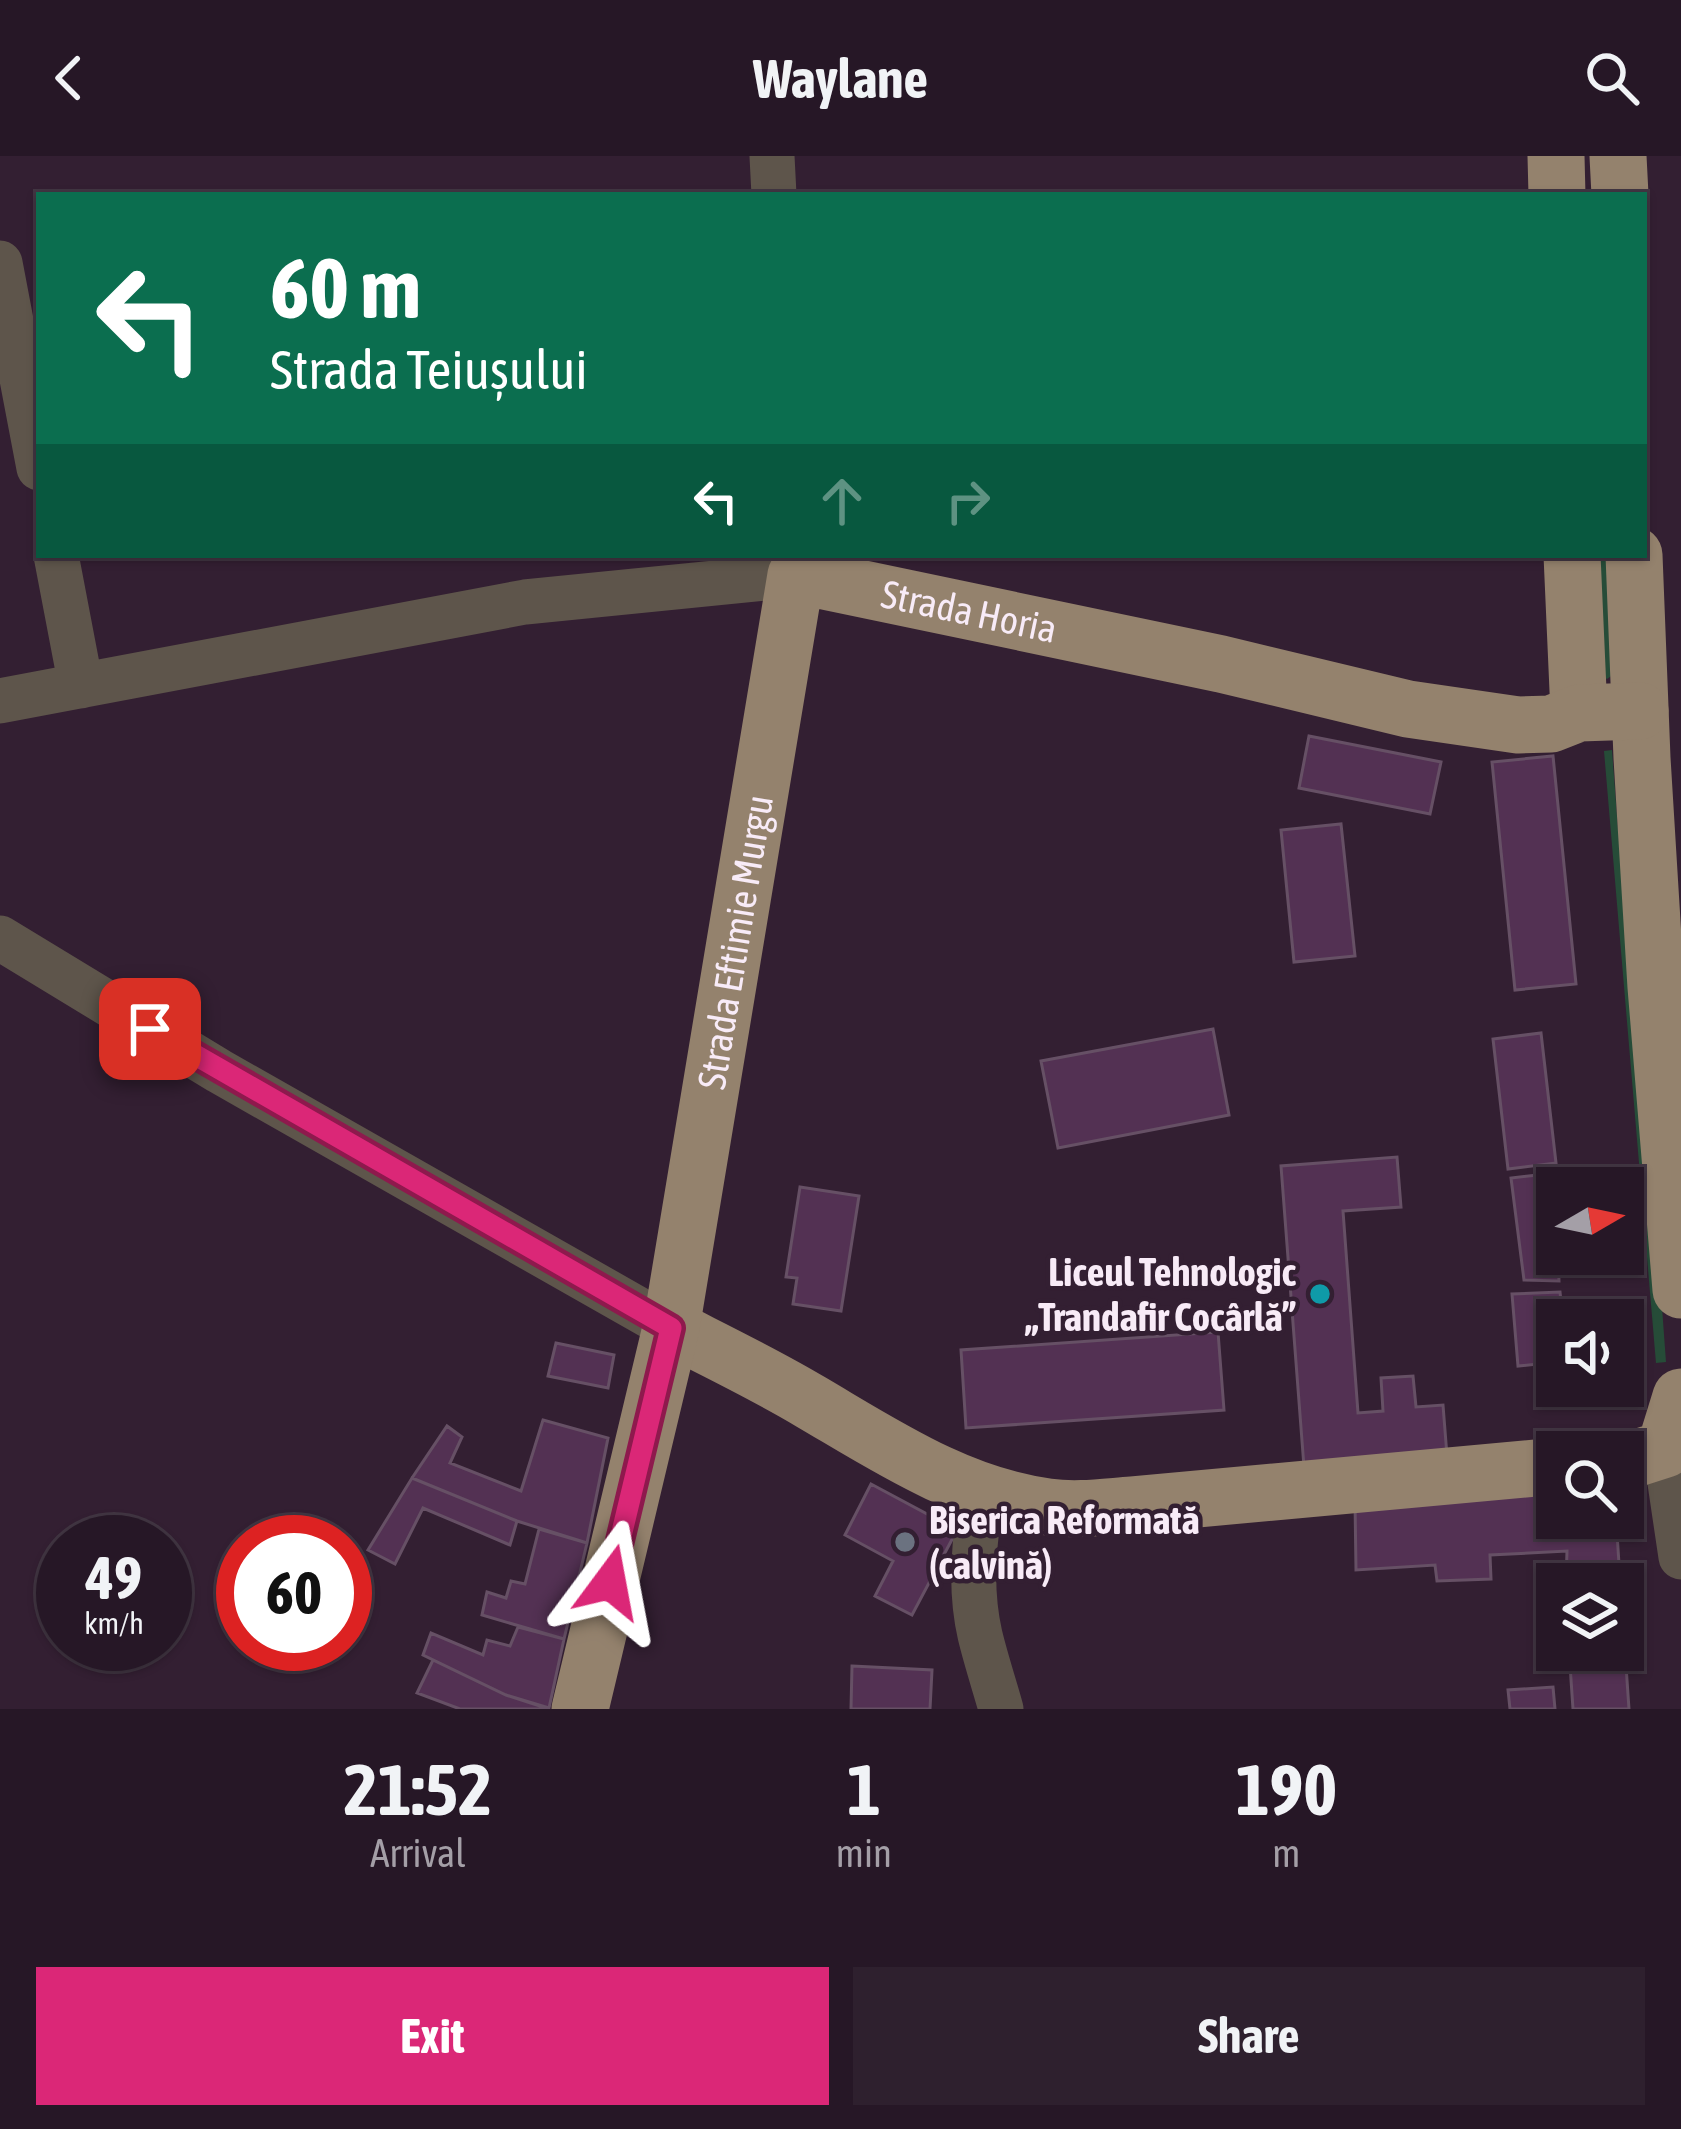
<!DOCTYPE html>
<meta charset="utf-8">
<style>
:root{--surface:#261726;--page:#2e202e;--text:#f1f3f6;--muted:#a49fa7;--line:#423643;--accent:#db2777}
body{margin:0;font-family:"Asap Condensed",sans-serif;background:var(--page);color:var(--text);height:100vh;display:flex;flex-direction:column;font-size:45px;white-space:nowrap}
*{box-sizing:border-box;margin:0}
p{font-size:39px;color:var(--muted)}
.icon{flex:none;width:66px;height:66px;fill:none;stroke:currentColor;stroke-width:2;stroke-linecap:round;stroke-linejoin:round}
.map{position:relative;height:1553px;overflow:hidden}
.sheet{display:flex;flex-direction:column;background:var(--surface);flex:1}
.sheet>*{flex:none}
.hud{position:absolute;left:36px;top:36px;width:1611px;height:366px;border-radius:0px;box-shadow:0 3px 9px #0004,0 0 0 3px var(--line);background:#0b6e4f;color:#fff;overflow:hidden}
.needle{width:78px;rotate:81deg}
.controls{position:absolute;left:1536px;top:1011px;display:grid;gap:24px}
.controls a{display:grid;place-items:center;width:108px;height:108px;border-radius:0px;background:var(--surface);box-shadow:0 3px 9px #0004,0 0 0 3px var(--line);font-size:60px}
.speed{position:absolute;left:36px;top:1359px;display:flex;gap:24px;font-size:60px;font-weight:700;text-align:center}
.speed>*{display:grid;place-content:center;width:156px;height:156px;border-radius:50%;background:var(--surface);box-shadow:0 3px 9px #0004,0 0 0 3px var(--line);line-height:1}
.speed small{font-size:30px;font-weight:400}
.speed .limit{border:18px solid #d22;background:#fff;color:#111}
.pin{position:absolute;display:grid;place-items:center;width:102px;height:102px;color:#fff;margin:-51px;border-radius:24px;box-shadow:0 6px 18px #0006}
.me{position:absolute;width:132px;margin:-66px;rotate:13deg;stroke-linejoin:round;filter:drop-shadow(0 0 9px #0008)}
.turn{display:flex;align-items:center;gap:42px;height:252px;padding:0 36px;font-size:54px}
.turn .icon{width:156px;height:156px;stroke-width:2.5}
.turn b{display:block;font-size:84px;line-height:102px}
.lanes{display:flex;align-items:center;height:114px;padding:0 36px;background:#0003;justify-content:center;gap:60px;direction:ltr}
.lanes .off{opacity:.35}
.eta{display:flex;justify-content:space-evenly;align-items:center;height:204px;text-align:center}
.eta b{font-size:72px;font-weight:700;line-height:84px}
.cta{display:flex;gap:24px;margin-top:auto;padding:24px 36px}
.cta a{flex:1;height:138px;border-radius:0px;background:var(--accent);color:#fff;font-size:48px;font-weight:700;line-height:138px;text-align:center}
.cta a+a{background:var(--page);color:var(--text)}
header{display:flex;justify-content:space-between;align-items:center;height:156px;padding:0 36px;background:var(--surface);font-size:54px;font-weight:700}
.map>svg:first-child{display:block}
</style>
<header><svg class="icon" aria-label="back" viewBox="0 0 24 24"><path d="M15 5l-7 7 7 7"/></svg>Waylane<svg class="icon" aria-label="search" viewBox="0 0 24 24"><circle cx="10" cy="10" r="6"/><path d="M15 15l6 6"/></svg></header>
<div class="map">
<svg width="1681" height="1553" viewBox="0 0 1681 1553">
<rect width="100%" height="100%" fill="#331f32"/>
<path fill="#264c38" d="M 1592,399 L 1614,399 L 1618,515 L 1607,523 L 1598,516 Z
M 1612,594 L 1618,674 L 1631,726 L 1666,1206 L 1656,1207 L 1604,595 Z"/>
<path fill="#533153" stroke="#665065" stroke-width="3" d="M 1309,580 L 1441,606 L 1430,658 L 1299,632 Z
M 1553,600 L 1576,828 L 1515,834 L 1492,606 Z
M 1341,668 L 1355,800 L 1294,806 L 1281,674 Z
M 1213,873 L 1229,959 L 1058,992 L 1041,905 Z
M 1541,877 L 1556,1007 L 1508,1013 L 1493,883 Z
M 1397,1001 L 1401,1051 L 1343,1055 L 1358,1257 L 1383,1255 L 1381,1222 L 1413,1220 L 1416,1251 L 1443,1249 L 1447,1300 L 1304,1311 L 1281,1010 Z
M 1556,1017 L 1559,1125 L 1524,1124 L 1511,1022 Z
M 800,1031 L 859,1040 L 841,1155 L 793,1148 L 797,1122 L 786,1121 Z
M 1560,1136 L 1563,1164 L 1557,1164 L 1557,1206 L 1518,1210 L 1512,1138 Z
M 1218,1176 L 1224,1254 L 966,1272 L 961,1194 Z
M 556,1187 L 614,1199 L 608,1232 L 548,1220 Z
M 543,1264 L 608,1282 L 587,1387 L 517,1365 L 412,1322 L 447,1270 L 462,1281 L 450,1307 L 521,1335 Z
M 412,1322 L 517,1365 L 510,1389 L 423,1352 L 395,1408 L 368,1394 Z
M 871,1328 L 957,1374 L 912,1459 L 875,1440 L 893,1405 L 845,1379 Z
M 1557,1331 L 1557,1362 L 1616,1362 L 1620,1423 L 1566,1427 L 1567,1395 L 1490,1399 L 1491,1423 L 1437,1425 L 1435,1409 L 1356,1414 L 1355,1345 Z
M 539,1373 L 587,1387 L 564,1483 L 482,1459 L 487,1436 L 506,1442 L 511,1425 L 525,1428 Z
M 1620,1423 L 1620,1428 L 1557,1428 L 1557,1474 L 1544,1475 L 1540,1428 Z
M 1623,1466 L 1629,1553 L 1573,1553 L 1569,1494 L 1623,1494 Z
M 518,1471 L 564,1483 L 549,1552 L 506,1539 L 423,1499 L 431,1477 L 483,1499 L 487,1484 L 510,1490 Z
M 433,1504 L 506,1539 L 549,1553 L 460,1553 L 417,1537 Z
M 852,1510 L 932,1514 L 930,1553 L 851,1553 Z
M 1553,1531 L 1555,1553 L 1510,1553 L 1508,1534 Z"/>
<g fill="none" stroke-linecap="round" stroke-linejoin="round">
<path stroke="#5e554b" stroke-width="45" d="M 772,0 L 774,39
M 0,107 L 39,312
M 56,399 L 81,530
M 0,545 L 525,446 L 796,419 L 795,399
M 0,782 L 219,915 L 671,1172
M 1681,1268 L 1665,1293 L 1681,1401
M 983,1335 C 974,1382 969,1431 980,1479 C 986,1504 994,1528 1001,1553"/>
<g stroke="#94826d" stroke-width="57">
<path d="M 1556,0 L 1557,39"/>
<path d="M 1618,0 L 1620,39"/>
<path d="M 1572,399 L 1579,557"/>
<path d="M 1634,399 L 1642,602 L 1656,831 L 1681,1134"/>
<path d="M 671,1172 C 718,1196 766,1219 811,1246 C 886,1290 959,1339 1048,1351 C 1076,1355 1104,1351 1132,1349 L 1557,1310"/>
<path d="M 1623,1304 L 1637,1302 L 1665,1293 L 1681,1241"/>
<path id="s1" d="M 580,1553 L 671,1172 L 796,419 L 1221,508 L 1408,553 L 1518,569 L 1551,568 L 1579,557 L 1640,555"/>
</g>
</g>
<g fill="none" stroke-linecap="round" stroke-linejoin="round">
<defs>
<path id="route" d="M 150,873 L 671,1172 L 610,1426"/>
</defs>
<use href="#route" stroke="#8e194d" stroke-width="30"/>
<use href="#route" stroke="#db2777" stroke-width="21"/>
</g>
<circle fill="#0f9aa8" stroke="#331f32" stroke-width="4.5" cx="1320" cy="1138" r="12"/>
<circle fill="#6b7280" stroke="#331f32" stroke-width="4.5" cx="905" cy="1386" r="12"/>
<g text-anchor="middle" stroke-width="9" stroke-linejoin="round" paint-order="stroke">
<g font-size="39" fill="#f8ebf7" stroke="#331f32">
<text dy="14" stroke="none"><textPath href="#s1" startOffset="1332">Strada Horia</textPath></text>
<text dy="14" stroke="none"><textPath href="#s1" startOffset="783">Strada Eftimie Murgu</textPath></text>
</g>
<g font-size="39" font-weight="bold" fill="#f8ebf7" stroke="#331f32" text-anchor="end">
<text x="1296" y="1130">Liceul Tehnologic<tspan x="1296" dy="45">„Trandafir Cocârlă”</tspan></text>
<text x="929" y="1378" text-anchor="start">Biserica Reformată<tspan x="929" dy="45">(calvină)</tspan></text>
</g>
</g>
</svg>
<div class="controls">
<a><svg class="needle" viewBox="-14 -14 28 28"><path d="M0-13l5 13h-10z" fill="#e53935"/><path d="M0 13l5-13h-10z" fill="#a49fa7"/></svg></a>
<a><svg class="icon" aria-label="sound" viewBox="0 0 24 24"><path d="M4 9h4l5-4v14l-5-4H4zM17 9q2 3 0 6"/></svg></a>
<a><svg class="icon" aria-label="search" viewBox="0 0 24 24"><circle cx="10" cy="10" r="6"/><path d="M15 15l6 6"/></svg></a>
<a><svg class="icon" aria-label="layers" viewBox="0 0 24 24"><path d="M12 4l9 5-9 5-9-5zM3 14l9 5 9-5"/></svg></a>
</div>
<div class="speed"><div>49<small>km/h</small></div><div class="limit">60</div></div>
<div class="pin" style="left:150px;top:873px;background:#d93025"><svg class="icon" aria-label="arrive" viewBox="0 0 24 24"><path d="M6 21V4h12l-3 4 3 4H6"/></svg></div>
<svg class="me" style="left:610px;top:1426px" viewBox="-20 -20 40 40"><path d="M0-17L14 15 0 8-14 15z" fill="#db2777" stroke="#fff" stroke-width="4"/></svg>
<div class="hud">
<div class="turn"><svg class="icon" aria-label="left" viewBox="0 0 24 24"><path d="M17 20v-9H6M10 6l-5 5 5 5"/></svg><div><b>60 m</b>Strada Teiușului</div></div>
<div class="lanes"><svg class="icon" aria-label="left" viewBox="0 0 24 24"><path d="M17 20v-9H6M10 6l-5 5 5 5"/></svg><svg class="icon off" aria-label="ahead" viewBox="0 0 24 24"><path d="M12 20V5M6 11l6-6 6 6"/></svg><svg class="icon off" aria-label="right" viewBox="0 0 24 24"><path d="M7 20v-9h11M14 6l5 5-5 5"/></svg></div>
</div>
</div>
<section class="sheet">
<div class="eta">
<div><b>21:52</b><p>Arrival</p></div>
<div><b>1</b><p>min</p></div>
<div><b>190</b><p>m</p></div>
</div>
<div class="cta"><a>Exit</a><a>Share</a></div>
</section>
